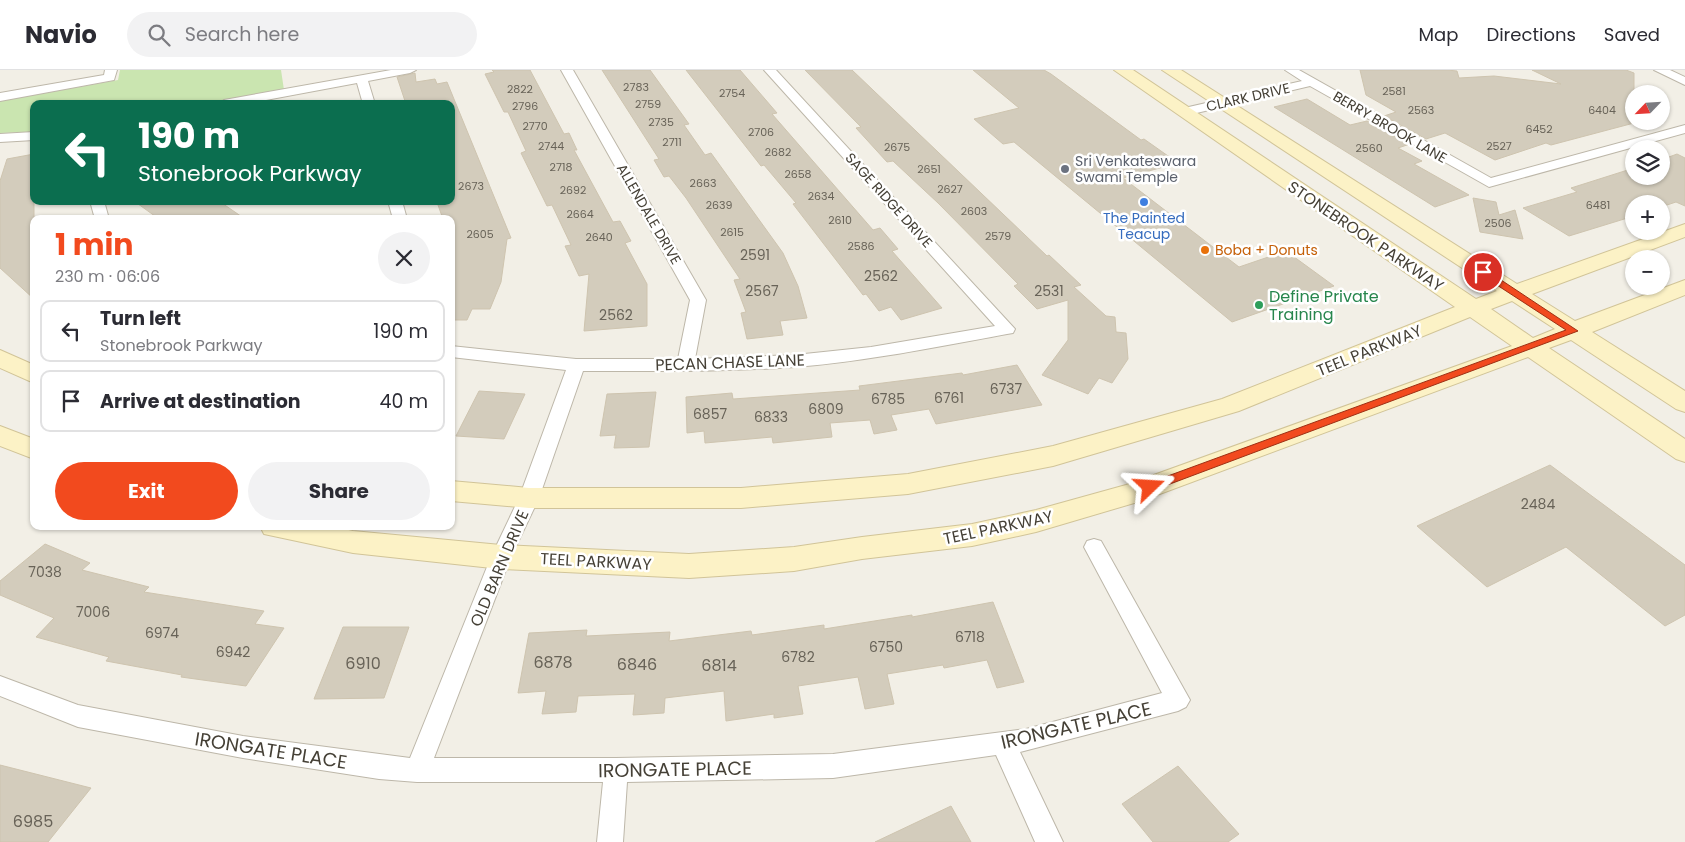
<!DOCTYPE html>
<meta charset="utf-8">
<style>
:root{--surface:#fff;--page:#f2f2f3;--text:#2b2b33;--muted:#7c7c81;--line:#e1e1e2;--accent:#f24a1e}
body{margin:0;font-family:Poppins,sans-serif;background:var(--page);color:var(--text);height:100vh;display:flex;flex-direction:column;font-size:19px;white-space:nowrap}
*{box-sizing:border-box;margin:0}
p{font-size:16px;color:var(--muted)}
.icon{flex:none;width:28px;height:28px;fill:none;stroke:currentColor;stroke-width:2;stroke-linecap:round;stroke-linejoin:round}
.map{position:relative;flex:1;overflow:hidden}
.panel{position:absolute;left:30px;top:145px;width:425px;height:315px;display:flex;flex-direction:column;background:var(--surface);border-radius:10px;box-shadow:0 1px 4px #0004}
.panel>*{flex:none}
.guide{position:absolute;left:30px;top:30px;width:425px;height:105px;border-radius:10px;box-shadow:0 1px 4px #0004;background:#0b6e4f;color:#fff;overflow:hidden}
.needle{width:32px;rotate:245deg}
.buttons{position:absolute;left:1625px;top:15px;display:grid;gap:10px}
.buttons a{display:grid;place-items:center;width:45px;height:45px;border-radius:50%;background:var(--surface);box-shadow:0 1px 4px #0004;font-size:25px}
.pin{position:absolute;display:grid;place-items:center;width:42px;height:42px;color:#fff;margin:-21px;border:2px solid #fff;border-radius:50%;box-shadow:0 1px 5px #0007}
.me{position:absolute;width:55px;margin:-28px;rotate:70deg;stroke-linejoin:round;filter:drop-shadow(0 0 4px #0008)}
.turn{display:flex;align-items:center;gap:18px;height:105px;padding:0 25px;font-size:22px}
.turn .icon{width:65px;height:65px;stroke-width:2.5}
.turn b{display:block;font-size:35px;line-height:42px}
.round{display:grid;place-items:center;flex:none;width:52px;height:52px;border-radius:26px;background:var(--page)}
.summary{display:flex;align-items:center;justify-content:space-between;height:85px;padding:0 25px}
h1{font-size:30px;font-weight:700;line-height:38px;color:var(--accent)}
.button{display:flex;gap:10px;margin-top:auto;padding:10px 25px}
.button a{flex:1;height:58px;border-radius:30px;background:var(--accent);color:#fff;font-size:20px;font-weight:700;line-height:58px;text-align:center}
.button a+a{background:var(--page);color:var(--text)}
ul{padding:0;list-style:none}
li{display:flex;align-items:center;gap:15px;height:62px;margin:0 10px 8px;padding:0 15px;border:2px solid var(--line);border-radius:10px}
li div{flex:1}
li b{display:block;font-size:19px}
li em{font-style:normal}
header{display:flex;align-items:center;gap:30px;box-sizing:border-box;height:70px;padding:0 25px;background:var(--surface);border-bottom:1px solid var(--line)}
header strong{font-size:24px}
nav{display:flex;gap:28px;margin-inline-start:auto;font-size:18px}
.search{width:350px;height:45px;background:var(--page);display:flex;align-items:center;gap:12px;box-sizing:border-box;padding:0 18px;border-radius:28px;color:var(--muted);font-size:19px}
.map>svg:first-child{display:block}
</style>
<header>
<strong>Navio</strong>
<div class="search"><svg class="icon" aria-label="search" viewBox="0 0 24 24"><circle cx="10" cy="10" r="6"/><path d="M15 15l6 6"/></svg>Search here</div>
<nav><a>Map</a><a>Directions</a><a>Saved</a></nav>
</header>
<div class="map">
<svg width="1685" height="772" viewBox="0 0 1685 772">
<rect width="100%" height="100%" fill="#f2efe6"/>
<path fill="#cae5b0" d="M 120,0 L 281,0 L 284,20 L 208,34 L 34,34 L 34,62 L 0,63 L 0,31 L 118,10 Z"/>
<path fill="#d3ccbc" stroke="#cec4af" d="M 492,0 L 530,0 L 564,64 L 569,63 L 577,80 L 574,80 L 613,152 L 620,151 L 631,171 L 625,173 L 647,214 L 647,256 L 584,261 L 589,204 L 579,206 L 565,176 L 571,175 L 552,135 L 547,136 L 521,83 L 526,81 L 508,42 L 504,42 L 485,4 L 494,2 Z
M 602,0 L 650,0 L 689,54 L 684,55 L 705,85 L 711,83 L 783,183 L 798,216 L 807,248 L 780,251 L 783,265 L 747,269 L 741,243 L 746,242 L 734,210 L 740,209 L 686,128 L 669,106 L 664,107 L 654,90 L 659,89 Z
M 686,0 L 740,0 L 777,43 L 772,44 L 873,160 L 880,158 L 898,179 L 892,181 L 942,238 L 901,250 L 891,237 L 879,241 L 866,224 L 863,225 L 793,134 L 796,133 L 764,95 L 761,96 Z
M 805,0 L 852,0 L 1047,186 L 1049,185 L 1081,215 L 1074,217 L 1106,246 L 1115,247 L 1116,262 L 1126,263 L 1128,289 L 1112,313 L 1099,308 L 1088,324 L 1042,305 L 1068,270 L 1068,230 L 1037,239 L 1014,216 L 1018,214 L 938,133 L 893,91 L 887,92 L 856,58 L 861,57 Z
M 973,0 L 1044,0 L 1051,4 L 1141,70 L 1144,69 L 1178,93 L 1123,108 L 1239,197 L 1286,181 L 1334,216 L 1232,252 L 1014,72 L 1003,74 L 974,49 L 1019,38 Z
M 1360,0 L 1447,0 L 1457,1 L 1459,8 L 1494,6 L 1561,14 L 1532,0 L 1626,0 L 1634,3 L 1634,53 L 1551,75 L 1546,73 L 1495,90 L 1445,63 L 1426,69 L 1384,46 L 1396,42 L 1366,25 Z
M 415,3 L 416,12 L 435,9 L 437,14 L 447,12 L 511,168 L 507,169 L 501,212 L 490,239 L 472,239 L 467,250 L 451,250 L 451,149 L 443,149 L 438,135 L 451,132 L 451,34 L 406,34 L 397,7 Z
M 1307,29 L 1350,55 L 1367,51 L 1410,74 L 1398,78 L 1422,91 L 1414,94 L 1469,125 L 1435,137 L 1274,37 Z
M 34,84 L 34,229 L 0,198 L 0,111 L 7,89 Z
M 1677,84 L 1685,88 L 1685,136 L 1676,132 L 1661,137 L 1661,134 L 1634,134 L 1634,146 L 1569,166 L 1523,138 L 1577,122 L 1571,118 L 1634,98 L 1634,106 L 1661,106 L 1661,90 Z
M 1473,128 L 1496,132 L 1499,145 L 1515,140 L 1523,169 L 1480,162 Z
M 134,131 L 219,131 L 245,149 L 159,149 Z
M 1017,295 L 1042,335 L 936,354 L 929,339 L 891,345 L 897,360 L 874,364 L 870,350 L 830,353 L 832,367 L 773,373 L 772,367 L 705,373 L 704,361 L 687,363 L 686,327 L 732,323 L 733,329 L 860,320 L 859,316 L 962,303 L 963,305 Z
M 479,321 L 525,324 L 504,369 L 456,366 Z
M 656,322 L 649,377 L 614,378 L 616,365 L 600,366 L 607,324 Z
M 1550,395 L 1685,495 L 1685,545 L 1665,556 L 1566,477 L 1487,517 L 1417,456 Z
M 45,474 L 90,493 L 82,500 L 149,517 L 144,522 L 264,541 L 255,554 L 284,558 L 246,616 L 181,607 L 182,605 L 106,591 L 109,587 L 36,567 L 54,548 L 0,525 L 0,511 Z
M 993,532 L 1024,612 L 997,618 L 987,590 L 944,598 L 943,595 L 887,604 L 894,634 L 865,639 L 858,607 L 798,616 L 803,644 L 774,648 L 774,644 L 726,651 L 724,621 L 665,628 L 664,643 L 633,645 L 635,624 L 578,626 L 576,642 L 542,644 L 546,621 L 518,623 L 529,563 L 587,560 L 586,566 L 670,562 L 669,571 L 751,561 L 752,565 L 824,555 L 824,559 L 912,545 L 912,547 Z
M 343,557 L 409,557 L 384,628 L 314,629 Z
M 0,695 L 91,718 L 48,772 L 0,772 Z
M 1178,696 L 1239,764 L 1228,772 L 1153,772 L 1122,734 Z
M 951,736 L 971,772 L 875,772 Z"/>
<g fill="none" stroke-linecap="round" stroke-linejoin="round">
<defs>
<path id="minor" d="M 105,0 L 117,0 L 114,10 L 0,31 L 0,23 L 104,5 Z
M 391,0 L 416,0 L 410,3 L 368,11 L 375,34 L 363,34 L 357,13 L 245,34 L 218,34 L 224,30 Z
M 561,0 L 573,0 L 706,230 L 695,289 L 795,285 L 871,277 L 995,256 L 764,0 L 776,0 L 1015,259 L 1013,263 L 1007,264 C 937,277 867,291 796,297 C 725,302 654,301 583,301 L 539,428 L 511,487 L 434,688 L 616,688 L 833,684 L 1026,659 L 1162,623 L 1084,477 L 1087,471 L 1094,469 L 1101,471 L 1190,630 L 1186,637 L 1178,641 L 1020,682 L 1063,772 L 1035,772 L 996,685 L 833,708 L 627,712 L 623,772 L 597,772 L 603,712 L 417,712 L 379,709 L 243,688 L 78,657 L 0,626 L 0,606 L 78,635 L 243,666 L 410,688 L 491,487 L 519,428 L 566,300 L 451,287 L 451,276 L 576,289 L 678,289 L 690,230 Z
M 1285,0 L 1299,0 L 1491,108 L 1685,55 L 1685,63 L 1489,117 L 1310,16 L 1184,46 L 1178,42 L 1180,39 L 1302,11 Z
M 1654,0 L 1670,0 L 1685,7 L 1685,15 Z
M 34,62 L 34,70 L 0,72 L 0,64 Z
M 90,131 L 104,131 L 109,149 L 95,149 Z
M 388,131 L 402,131 L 407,149 L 393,149 Z"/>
<path id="secondary" d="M 1114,0 L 1133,0 L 1476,229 L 1497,221 L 1162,0 L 1181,0 L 1517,214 L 1685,154 L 1685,167 L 1532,224 L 1575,251 L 1685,210 L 1685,225 L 1592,262 L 1685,321 L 1685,342 L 1676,339 L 1571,270 L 1549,278 L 1685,369 L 1685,392 L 1676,389 L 1528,287 L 1141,431 L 1036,462 L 972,476 L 862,489 L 794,501 L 689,508 L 501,499 L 353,483 L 264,464 L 260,456 L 331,456 L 353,461 L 501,475 L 689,484 L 794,477 L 862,467 L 972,454 L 1036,440 L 1126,415 L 1512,276 L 1470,247 L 1239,341 L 1053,396 L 908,424 L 741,438 L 529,438 L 451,431 L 451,411 L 529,418 L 741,418 L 908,404 L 1053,376 L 1222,329 L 1455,237 ZM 1512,231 L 1555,259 L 1533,268 L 1491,239 Z
M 0,280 L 34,295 L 34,313 L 0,298 Z
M 0,356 L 34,369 L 34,389 L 0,376 Z"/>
</defs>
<use href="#minor" stroke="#bdb7a9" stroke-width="2"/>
<use href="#secondary" stroke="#d1c498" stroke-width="2"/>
<use href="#minor" fill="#fff" fill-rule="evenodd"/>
<use href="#secondary" fill="#fcf2c6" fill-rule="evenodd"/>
</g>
<path fill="#f24a1e" stroke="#9d3014" d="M 1480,200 L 1486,200 L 1578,261 L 1154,420 L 1146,420 L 1146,414 L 1566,260 L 1480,204 Z"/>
<circle fill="#6b7280" stroke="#fff" stroke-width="2" cx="1065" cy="99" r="5"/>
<circle fill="#3f7fe0" stroke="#fff" stroke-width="2" cx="1144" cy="132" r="5"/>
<circle fill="#e8710a" stroke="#fff" stroke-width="2" cx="1205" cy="180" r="5"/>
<circle fill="#2e9e5b" stroke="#fff" stroke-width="2" cx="1259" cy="235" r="5"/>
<g text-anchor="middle" stroke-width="5" stroke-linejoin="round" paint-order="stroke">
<g font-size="11" fill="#686358">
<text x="636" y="21">2783</text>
<text x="520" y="23">2822</text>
<text x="1394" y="25">2581</text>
<text x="732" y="27">2754</text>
<text x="648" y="38">2759</text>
<text x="525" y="40">2796</text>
<text x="1421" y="44">2563</text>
<text x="1602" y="44">6404</text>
<text x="661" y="56">2735</text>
<text x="535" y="60">2770</text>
<text x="1539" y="63">6452</text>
<text x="761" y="66">2706</text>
<text x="672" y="76">2711</text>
<text x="551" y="80">2744</text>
<text x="1499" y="80">2527</text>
<text x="897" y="81">2675</text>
<text x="1369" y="82">2560</text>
<text x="778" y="86">2682</text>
<text x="561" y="101">2718</text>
<text x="929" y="103">2651</text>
<text x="798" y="108">2658</text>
<text x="703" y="117">2663</text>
<text x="471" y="120">2673</text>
<text x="950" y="123">2627</text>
<text x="573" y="124">2692</text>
<text x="821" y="130">2634</text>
<text x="719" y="139">2639</text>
<text x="1598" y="139">6481</text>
<text x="974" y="145">2603</text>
<text x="580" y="148">2664</text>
<text x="840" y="154">2610</text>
<text x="1498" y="157">2506</text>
<text x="732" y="166">2615</text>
<text x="480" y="168">2605</text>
<text x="998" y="170">2579</text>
<text x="599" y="171">2640</text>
<text x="861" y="180">2586</text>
</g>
<g font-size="14" fill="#454036" stroke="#fff">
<text transform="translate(1248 27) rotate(-13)" y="5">CLARK DRIVE</text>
<text transform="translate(1390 57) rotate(30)" y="5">BERRY BROOK LANE</text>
<text transform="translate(889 130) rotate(48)" y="5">SAGE RIDGE DRIVE</text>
<text transform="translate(649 144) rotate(60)" y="5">ALLENDALE DRIVE</text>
</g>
<g font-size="14" fill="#5b616d" stroke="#fff" text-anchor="start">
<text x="1075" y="96">Sri Venkateswara<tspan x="1075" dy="16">Swami Temple</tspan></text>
</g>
<g font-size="14" fill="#366cbe" stroke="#fff">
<text x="1144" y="153">The Painted<tspan x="1144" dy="16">Teacup</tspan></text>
</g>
<g font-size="14" fill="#c56008" stroke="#fff" text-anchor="start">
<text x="1215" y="185">Boba + Donuts</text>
</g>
<g font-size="14" fill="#686358">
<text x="755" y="190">2591</text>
<text x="881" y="211">2562</text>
<text x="762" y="226">2567</text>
<text x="1049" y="226">2531</text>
<text x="616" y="250">2562</text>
<text x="1006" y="324">6737</text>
<text x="949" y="333">6761</text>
<text x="888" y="334">6785</text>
<text x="826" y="344">6809</text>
<text x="710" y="349">6857</text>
<text x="771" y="352">6833</text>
<text x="1538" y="439">2484</text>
<text x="45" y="507">7038</text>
<text x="93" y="547">7006</text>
<text x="162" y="568">6974</text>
<text x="970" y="572">6718</text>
<text x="886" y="582">6750</text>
<text x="233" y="587">6942</text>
<text x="798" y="592">6782</text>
</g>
<g font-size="16" fill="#454036" stroke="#fff">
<text transform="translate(1366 166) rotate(34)" y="6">STONEBROOK PARKWAY</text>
<text transform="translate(1369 280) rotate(-22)" y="6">TEEL PARKWAY</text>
<text transform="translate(730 292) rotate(-2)" y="6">PECAN CHASE LANE</text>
<text transform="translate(998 457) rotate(-12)" y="6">TEEL PARKWAY</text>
<text transform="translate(596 491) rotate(3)" y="6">TEEL PARKWAY</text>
<text transform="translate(499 498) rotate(-67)" y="6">OLD BARN DRIVE</text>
</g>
<g font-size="16" fill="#27864d" stroke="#fff" text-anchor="start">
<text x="1269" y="232">Define Private<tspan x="1269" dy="18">Training</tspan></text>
</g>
<g font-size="16" fill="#686358">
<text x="553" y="598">6878</text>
<text x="363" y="599">6910</text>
<text x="637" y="600">6846</text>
<text x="719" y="601">6814</text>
<text x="33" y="757">6985</text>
</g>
<g font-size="19" fill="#454036" stroke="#fff">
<text transform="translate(1076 655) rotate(-13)" y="7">IRONGATE PLACE</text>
<text transform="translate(271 680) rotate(9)" y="7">IRONGATE PLACE</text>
<text transform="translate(675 699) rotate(-1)" y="7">IRONGATE PLACE</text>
</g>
</g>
</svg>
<div class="buttons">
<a><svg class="needle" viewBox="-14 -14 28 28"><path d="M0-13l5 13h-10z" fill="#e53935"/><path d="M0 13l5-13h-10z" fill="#7c7c81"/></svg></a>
<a><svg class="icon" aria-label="layers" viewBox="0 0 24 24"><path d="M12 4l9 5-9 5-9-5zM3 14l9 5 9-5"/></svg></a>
<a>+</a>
<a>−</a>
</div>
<div class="pin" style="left:1483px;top:202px;background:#d93025"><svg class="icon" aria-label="arrive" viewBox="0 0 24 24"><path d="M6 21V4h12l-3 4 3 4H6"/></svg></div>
<svg class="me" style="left:1150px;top:417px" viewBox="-20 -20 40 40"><path d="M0-17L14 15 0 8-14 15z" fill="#f24a1e" stroke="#fff" stroke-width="4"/></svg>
<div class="guide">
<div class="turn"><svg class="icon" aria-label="left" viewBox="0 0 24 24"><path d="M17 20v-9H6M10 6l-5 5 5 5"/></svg><div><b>190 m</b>Stonebrook Parkway</div></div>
</div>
<section class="panel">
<div class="summary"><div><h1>1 min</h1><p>230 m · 06:06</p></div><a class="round"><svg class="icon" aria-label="close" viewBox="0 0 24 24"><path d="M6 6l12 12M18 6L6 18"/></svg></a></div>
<ul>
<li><svg class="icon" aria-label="left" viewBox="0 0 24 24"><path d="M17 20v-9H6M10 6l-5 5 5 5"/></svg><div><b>Turn left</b><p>Stonebrook Parkway</p></div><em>190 m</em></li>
<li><svg class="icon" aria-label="arrive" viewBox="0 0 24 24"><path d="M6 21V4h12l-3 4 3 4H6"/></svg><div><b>Arrive at destination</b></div><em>40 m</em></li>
</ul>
<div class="button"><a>Exit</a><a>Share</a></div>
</section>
</div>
